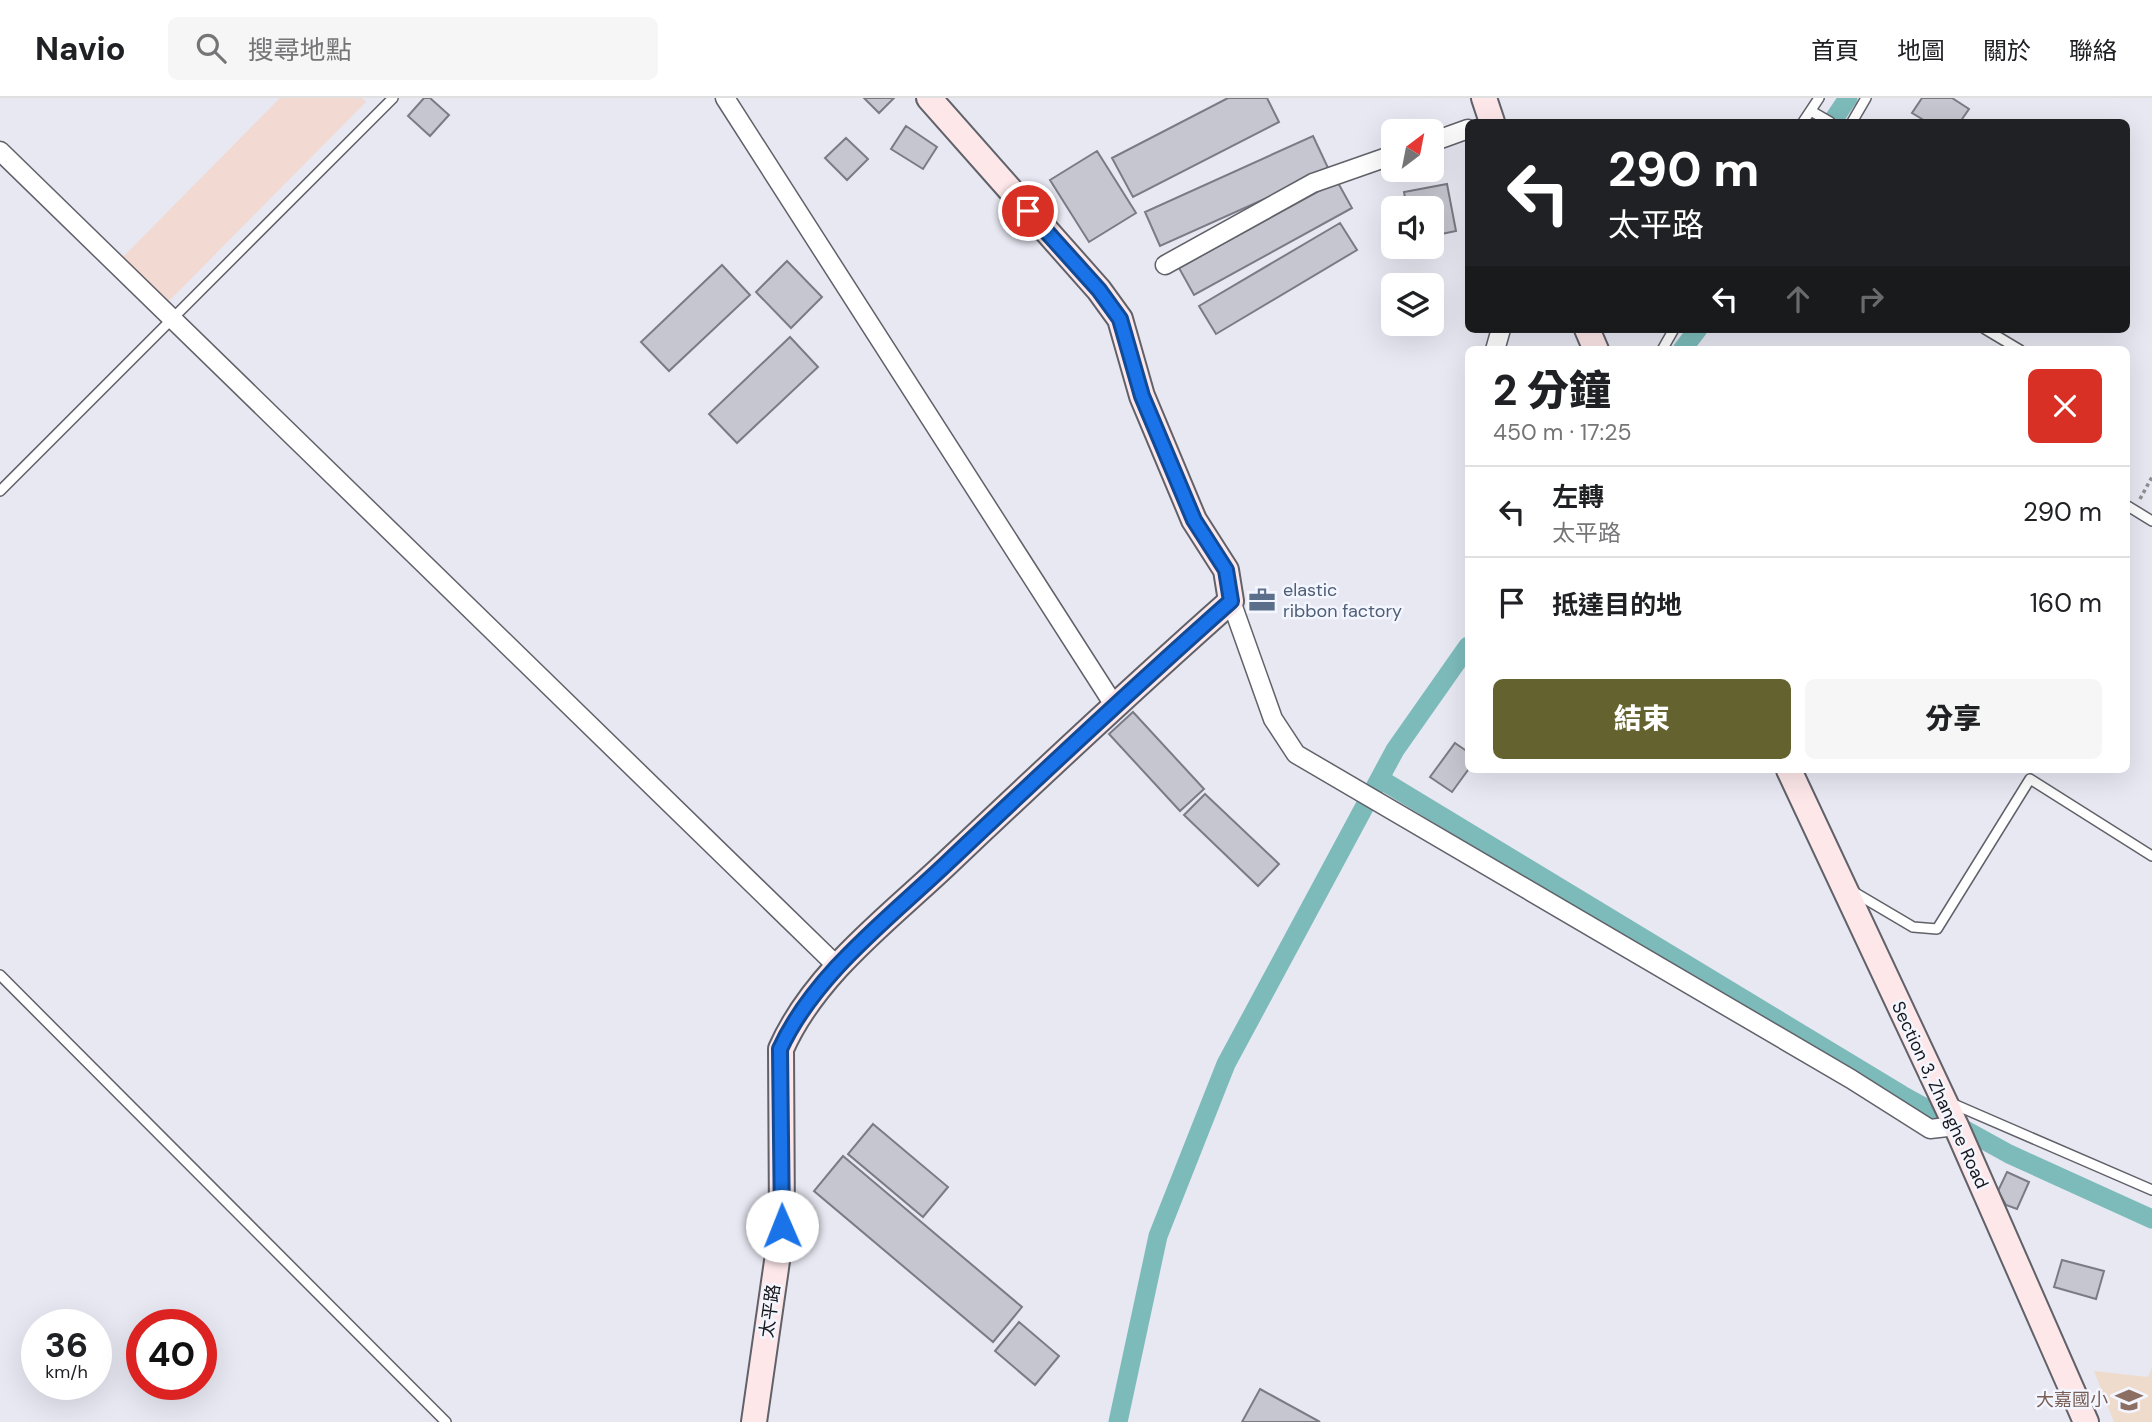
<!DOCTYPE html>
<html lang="zh-TW">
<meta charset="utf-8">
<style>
:root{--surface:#fff;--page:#f6f6f6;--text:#202124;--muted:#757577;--line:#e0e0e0;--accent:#646330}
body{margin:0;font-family:"DM Sans","Noto Sans TC",sans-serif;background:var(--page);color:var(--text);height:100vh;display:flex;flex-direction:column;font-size:26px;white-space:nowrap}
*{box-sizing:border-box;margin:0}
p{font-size:23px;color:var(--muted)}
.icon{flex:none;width:38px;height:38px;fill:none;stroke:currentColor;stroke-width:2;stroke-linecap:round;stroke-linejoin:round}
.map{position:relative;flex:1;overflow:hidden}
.side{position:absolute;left:1465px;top:248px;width:665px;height:427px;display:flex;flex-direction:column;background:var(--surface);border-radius:10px;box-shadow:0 7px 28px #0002}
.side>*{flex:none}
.banner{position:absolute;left:1465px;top:21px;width:665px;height:214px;border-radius:10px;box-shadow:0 7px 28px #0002;background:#202124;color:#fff;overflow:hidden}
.needle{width:46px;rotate:32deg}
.tools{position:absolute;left:1381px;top:21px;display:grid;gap:14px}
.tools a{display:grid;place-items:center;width:63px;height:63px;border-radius:10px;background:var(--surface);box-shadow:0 7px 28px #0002;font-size:35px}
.speed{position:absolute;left:21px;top:1211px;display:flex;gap:14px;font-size:35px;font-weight:700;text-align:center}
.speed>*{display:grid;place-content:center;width:91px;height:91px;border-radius:50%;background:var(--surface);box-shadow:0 7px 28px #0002;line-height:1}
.speed small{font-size:18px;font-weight:400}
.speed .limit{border:10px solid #d22;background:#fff;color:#111}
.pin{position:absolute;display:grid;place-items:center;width:60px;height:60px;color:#fff;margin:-30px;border:4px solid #fff;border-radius:50%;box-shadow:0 2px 7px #0007}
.me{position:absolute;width:77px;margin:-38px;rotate:359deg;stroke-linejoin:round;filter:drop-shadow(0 0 5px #0008)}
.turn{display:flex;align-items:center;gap:24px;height:147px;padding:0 28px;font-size:32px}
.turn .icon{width:91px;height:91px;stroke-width:2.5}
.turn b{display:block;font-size:49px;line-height:60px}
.lanes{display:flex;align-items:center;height:66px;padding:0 28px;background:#0003;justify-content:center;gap:35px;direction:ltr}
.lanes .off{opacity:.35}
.round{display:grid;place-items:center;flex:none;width:74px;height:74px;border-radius:10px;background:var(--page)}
.summary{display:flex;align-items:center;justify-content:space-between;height:119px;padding:0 28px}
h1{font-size:42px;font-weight:800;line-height:52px}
.action{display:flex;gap:14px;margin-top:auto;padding:14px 28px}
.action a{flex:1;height:80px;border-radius:10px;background:var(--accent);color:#fff;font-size:28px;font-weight:800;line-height:80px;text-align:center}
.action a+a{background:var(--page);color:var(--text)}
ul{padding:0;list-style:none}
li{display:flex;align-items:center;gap:21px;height:91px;padding:0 28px;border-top:2px solid var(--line)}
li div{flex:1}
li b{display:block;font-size:26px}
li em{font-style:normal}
header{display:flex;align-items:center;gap:42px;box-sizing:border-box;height:98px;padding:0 35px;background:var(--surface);border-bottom:2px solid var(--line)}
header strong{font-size:33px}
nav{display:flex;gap:38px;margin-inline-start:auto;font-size:24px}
.search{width:490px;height:63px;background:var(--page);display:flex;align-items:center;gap:18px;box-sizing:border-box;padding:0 24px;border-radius:10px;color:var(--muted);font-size:26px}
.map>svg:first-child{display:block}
</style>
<header>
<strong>Navio</strong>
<div class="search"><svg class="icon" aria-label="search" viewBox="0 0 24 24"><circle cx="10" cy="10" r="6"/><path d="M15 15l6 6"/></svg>搜尋地點</div>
<nav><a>首頁</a><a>地圖</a><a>關於</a><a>聯絡</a></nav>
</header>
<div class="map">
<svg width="2152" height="1324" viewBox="0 0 2152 1324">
<rect width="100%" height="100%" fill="#e7e8f2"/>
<path fill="#f2d9d1" d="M 280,0 L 362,0 L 366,4 L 165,207 L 120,162 Z"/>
<path fill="#efdbcc" d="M 2152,1269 L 2152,1324 L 2114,1324 L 2094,1273 L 2148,1279 Z"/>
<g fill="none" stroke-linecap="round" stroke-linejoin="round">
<path stroke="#7dbbbb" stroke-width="19" d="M 1832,24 L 1848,0
M 1682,252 L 1698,231
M 1380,681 L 1902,997 L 2009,1056 L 2152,1121
M 1118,1324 L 1158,1138 L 1226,966 L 1395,652 L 1468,548"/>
</g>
<path fill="#c5c6cf" stroke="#7a7b84" stroke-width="2" d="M 424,0 L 430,0 L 449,17 L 430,38 L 408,18 Z
M 864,0 L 894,0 L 879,15 Z
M 1228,0 L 1267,0 L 1279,24 L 1133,99 L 1112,60 Z
M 1922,0 L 1952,0 L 1969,11 L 1960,24 L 1927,24 L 1912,15 Z
M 906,28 L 937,49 L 923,71 L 891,51 Z
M 1313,38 L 1329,72 L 1160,148 L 1145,114 Z
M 846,40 L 868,61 L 847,82 L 825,60 Z
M 1097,53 L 1136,115 L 1089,144 L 1050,82 Z
M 1337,83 L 1352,110 L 1194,197 L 1179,170 Z
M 1447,86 L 1456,133 L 1432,138 L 1432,110 L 1407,110 L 1404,94 Z
M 1340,125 L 1357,152 L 1216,236 L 1199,208 Z
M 787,163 L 822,199 L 791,230 L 756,194 Z
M 722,167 L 750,197 L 669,273 L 641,244 Z
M 790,239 L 818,269 L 737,345 L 709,316 Z
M 1133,614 L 1204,691 L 1180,713 L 1109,636 Z
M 1455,645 L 1468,654 L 1468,672 L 1452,694 L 1430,679 Z
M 1205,696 L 1279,766 L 1258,788 L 1184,717 Z
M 873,1026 L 948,1089 L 923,1119 L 848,1056 Z
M 843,1058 L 1022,1209 L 993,1244 L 814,1093 Z
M 2007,1074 L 2029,1084 L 2017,1111 L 2006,1107 L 1998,1093 Z
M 2062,1162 L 2104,1173 L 2096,1201 L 2054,1189 Z
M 1019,1224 L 1059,1258 L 1035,1287 L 995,1253 Z
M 1260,1291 L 1320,1324 L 1242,1324 Z"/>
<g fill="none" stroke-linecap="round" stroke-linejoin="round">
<defs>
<path id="lane" d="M 1811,13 L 1830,24
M 1803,24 L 1819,0
M 1852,24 L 1866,0
M 1985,231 L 2020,252
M 1662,252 L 1674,231
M 0,393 L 393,0
M 2126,407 L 2152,423
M 1852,793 L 1913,829 L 1937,831 L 2030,681 L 2152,758
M 0,877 L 446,1324
M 1951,1005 L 2152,1092"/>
<path id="street" d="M 725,0 L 1114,607
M 1432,44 L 1468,31
M 0,53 L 838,869
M 1165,167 L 1313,85 L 1393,57
M 1495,252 L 1501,231
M 1231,503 L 1273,621 L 1296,656 L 1851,981 L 1930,1031 L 1956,1028"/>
<path id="secondary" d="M 1484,0 L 1492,24
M 1587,231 L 1596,252
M 1789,672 L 1956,1028 L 2086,1324
M 754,1324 L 782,1128 L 781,951 C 814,876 888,821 946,766 C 1040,677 1134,589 1231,503 L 1226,472 L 1194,422 L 1142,298 L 1120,221 L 1099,192 L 929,0"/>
</defs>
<use href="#lane" stroke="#606169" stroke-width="12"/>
<use href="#street" stroke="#606169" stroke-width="21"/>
<use href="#secondary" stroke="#606169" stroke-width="28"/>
<path stroke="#8d8d94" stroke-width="3.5" stroke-dasharray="3.5 3.5" stroke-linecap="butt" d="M 2140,401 L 2152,379"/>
<use href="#lane" stroke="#fff" stroke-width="9"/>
<use href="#street" stroke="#fff" stroke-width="18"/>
<use href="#secondary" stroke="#fde7e9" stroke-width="24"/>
</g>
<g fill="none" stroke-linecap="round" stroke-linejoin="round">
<defs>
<path id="route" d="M 782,1128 L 780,951 C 814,877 888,821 946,766 C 1040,677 1134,589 1231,503 L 1226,472 L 1194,422 L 1142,298 L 1120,221 L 1099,192 L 1028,113"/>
</defs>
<use href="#route" stroke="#114b97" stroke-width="18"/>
<use href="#route" stroke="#1a73e8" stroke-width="12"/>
</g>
<defs>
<symbol id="office-bare" viewBox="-9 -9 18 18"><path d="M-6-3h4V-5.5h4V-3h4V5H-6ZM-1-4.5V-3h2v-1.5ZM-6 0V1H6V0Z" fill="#5c6f8a" stroke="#f4f6ff" stroke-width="2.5" paint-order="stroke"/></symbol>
<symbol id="school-bare" viewBox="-9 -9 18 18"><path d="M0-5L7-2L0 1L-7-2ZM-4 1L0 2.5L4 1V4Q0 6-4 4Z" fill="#8d6e63" stroke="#f4f6ff" stroke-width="2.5" paint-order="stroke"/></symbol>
</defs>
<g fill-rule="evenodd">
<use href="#office-bare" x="1243" y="483" width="38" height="38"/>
<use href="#school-bare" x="2110" y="1283" width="38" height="38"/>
</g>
<g text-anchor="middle" stroke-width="5" stroke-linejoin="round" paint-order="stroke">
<g font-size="18" fill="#4e5e75" stroke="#f4f6ff" text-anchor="start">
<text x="1283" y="498">elastic<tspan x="1283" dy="21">ribbon factory</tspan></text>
</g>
<g font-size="18" fill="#18181b" stroke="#f4f6ff">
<text transform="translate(1940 997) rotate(65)" y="6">Section 3, Zhanghe Road</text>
<text transform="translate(770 1213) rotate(-82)" y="6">太平路</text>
</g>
<g font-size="18" fill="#785e54" stroke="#f4f6ff" text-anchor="end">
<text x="2108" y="1308">大嘉國小</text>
</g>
</g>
</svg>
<div class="tools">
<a><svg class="needle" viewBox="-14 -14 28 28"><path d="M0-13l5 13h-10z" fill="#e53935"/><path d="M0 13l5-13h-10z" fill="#757577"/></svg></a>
<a><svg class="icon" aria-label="sound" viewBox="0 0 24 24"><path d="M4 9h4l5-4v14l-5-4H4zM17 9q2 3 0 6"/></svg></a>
<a><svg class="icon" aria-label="layers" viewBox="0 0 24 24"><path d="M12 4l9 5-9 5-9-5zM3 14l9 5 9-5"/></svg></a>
</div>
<div class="speed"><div>36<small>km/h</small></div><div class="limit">40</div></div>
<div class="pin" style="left:1028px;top:113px;background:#d93025"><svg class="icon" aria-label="arrive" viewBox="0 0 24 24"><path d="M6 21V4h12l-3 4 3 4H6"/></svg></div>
<svg class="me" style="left:782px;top:1128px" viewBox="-20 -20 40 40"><circle r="19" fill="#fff"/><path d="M0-13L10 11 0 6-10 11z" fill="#1a73e8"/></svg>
<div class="banner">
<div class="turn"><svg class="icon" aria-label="left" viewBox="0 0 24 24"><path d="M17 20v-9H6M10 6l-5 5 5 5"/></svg><div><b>290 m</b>太平路</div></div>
<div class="lanes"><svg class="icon" aria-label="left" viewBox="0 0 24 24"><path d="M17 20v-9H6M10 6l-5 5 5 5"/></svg><svg class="icon off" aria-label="ahead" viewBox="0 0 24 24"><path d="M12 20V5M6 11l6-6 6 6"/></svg><svg class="icon off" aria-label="right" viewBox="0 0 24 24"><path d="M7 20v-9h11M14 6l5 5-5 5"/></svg></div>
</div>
<section class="side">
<div class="summary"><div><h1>2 分鐘</h1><p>450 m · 17:25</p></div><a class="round" style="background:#d93025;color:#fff"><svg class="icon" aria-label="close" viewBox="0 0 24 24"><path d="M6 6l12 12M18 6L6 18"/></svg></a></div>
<ul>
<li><svg class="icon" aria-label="left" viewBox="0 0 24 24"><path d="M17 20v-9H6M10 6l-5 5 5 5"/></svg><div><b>左轉</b><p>太平路</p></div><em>290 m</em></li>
<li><svg class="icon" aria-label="arrive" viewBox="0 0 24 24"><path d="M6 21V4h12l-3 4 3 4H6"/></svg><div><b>抵達目的地</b></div><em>160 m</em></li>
</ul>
<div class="action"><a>結束</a><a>分享</a></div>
</section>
</div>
